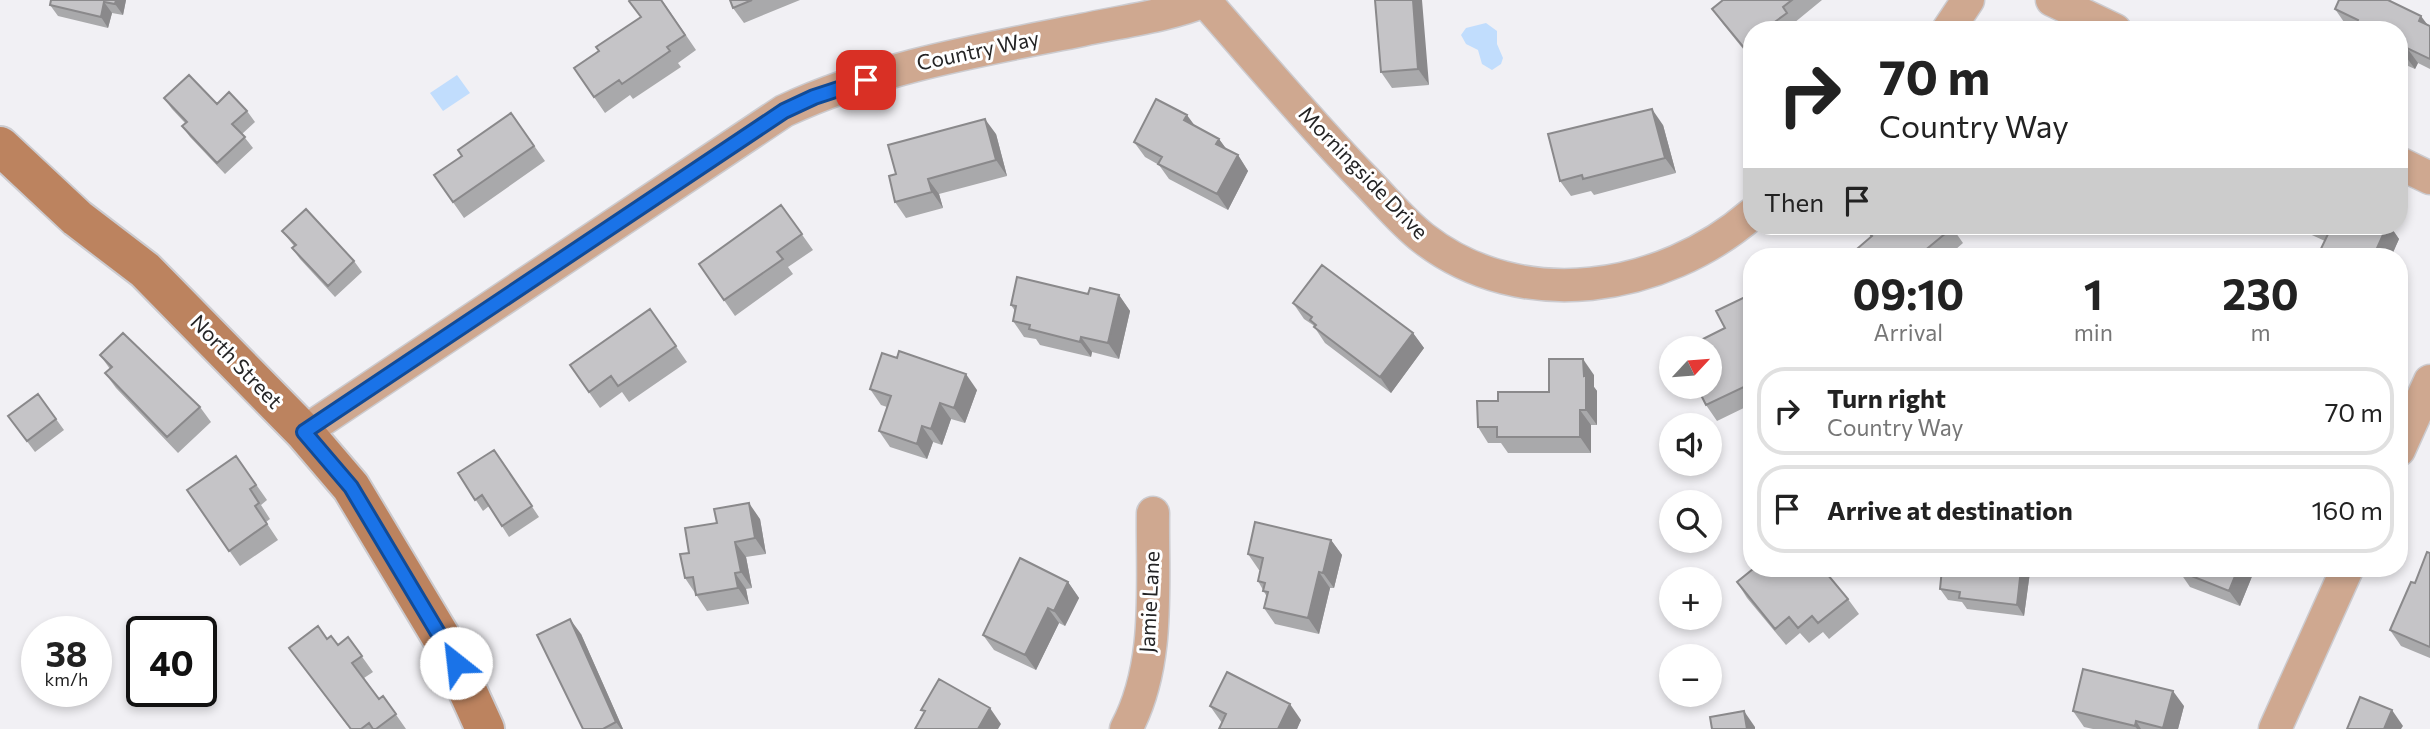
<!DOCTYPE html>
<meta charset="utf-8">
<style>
:root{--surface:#fff;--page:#f2f2f2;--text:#222;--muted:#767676;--line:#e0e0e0}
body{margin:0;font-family:Commissioner,sans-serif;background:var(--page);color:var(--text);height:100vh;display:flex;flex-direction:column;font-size:26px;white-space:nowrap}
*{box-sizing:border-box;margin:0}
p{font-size:23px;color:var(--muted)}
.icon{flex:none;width:38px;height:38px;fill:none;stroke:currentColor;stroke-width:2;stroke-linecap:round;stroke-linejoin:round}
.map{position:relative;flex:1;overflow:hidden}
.details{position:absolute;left:1743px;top:248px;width:665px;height:329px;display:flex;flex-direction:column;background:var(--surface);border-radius:28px;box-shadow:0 4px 10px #0003}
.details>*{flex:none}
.hud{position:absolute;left:1743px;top:21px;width:665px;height:214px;border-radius:28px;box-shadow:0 4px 10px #0003;background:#fff;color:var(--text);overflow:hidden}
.needle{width:46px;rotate:64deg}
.tools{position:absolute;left:1659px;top:336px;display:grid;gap:14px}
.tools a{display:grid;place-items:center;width:63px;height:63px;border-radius:50%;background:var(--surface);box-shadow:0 4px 10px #0003;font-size:35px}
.speed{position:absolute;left:21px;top:616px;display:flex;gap:14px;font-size:35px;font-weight:700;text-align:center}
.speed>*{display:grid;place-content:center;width:91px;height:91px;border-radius:50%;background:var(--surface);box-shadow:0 4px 10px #0003;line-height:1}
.speed small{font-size:18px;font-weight:400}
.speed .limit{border:4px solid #111;border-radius:10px;background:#fff;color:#111}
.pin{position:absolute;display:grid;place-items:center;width:60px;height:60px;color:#fff;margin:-30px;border-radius:14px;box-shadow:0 4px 10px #0006}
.me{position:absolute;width:77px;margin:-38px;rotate:331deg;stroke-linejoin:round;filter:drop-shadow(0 0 5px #0008)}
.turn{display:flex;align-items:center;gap:24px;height:147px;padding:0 21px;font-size:32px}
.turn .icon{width:91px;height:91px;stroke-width:2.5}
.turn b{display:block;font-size:49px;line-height:60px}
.then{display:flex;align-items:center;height:66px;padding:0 21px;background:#0003;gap:14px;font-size:26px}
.eta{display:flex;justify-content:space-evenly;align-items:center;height:119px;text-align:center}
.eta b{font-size:42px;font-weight:700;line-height:49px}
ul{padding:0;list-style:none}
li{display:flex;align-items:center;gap:21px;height:88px;margin:0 14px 10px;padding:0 7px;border:4px solid var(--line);border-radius:28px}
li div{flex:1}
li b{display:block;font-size:26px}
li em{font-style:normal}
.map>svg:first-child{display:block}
</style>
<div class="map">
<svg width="2430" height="729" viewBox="0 0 2430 729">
<rect width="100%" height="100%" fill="#f1f0f4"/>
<path fill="#c1ddfd" d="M 1486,23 L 1497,31 L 1497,44 L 1503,58 L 1501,64 L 1492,70 L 1482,64 L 1478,50 L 1466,44 L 1461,35 L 1466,28 Z
M 457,75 L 470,93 L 443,111 L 430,93 Z"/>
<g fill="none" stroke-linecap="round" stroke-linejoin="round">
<defs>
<path id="street" d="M 1204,0 C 1257,60 1308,121 1363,178 C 1383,198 1401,221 1423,238 C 1522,315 1663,291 1752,214
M 2052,0 L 2115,30
M 1948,30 L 1968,0
M 2399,163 L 2430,178
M 304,432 L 784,111 C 878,67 981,50 1082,30 C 1124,21 1168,16 1207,0
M 2399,450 L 2430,381
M 1126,729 C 1161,664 1152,584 1153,513
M 2275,729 L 2347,569"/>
<path id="secondary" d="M 0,146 L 77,218 L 145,270 L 304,432 L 351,487 L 450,652 L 485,729"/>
</defs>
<use href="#street" stroke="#cccbcf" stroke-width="35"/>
<use href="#secondary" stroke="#cccbcf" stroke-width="42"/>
<use href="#street" stroke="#cfa890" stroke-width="32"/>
<use href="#secondary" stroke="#bc835f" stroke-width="38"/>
</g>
<path fill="#a9a9ab" d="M 126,0 L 123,15 L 112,13 L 108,28 L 58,16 L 50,5 Z
M 662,0 L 696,50 L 678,63 L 681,67 L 633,99 L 630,95 L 605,113 L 574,68 L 599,51 Z
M 730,0 L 800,0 L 744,23 L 733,8 Z
M 1375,0 L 1429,85 L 1392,88 L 1381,72 Z
M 1723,0 L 1822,0 L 1794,23 L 1798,29 L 1796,30 L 1752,30 L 1752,60 L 1723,24 L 1712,9 Z
M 2335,9 L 2430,26 L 2430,69 L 2418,63 L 2415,69 L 2399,62 L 2399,30 L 2354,29 L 2346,25 Z
M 164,98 L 217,104 L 247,111 L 255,122 L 242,134 L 253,148 L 225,174 L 190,137 L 182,126 L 185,123 L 172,109 Z
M 511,113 L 545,161 L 464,218 L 434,175 L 462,156 Z
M 1663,125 L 1676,173 L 1594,195 L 1591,191 L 1571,196 L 1560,181 Z
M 996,134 L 1007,176 L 939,194 L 943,208 L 906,218 L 895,202 L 896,174 Z
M 1219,139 L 1227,150 L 1238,155 L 1248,171 L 1228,210 L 1169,179 L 1159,165 L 1145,157 L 1134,142 Z
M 781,205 L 813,250 L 788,267 L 793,274 L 735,316 L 699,264 Z
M 1951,226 L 1963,243 L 1947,257 L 1858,257 L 1862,254 L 1858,248 L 1871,237 L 1868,232 Z
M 2292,226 L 2390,226 L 2399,239 L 2391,257 L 2320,257 L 2318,255 L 2325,241 Z
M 282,231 L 354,261 L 362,272 L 335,297 L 300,259 L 292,248 L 294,246 Z
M 1088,294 L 1119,295 L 1130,311 L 1119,359 L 1092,352 L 1091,357 L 1040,345 L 1036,339 L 1024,337 L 1013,321 L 1015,311 L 1011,305 Z
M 1745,297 L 1752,307 L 1752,404 L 1717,421 L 1706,405 L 1725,328 Z
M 1293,303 L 1413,333 L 1424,348 L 1391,393 L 1325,343 L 1313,325 L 1304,319 Z
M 650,309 L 687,362 L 629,402 L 622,392 L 600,408 L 570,365 Z
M 100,355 L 200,407 L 211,422 L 178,453 L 116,388 L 105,373 L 110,369 Z
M 1594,375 L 1594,387 L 1597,391 L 1597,425 L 1591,425 L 1591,453 L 1508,453 L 1501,443 L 1488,443 L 1478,427 L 1498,401 L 1549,392 Z
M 870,389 L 977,390 L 965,423 L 951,419 L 942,445 L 933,442 L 927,459 L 890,447 L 879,431 L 887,407 L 881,405 Z
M 38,394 L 64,430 L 35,452 L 8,416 Z
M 494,450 L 539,517 L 509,537 L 489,506 L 483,511 L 458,473 Z
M 236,456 L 267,500 L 261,505 L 270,519 L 266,522 L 278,540 L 240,566 L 187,490 Z
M 760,519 L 766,554 L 746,557 L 752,588 L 746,589 L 749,604 L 707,611 L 685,578 L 689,553 Z
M 1331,540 L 1342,555 L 1334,588 L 1330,588 L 1319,634 L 1275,624 L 1264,608 L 1267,597 L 1258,581 L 1260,570 L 1259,570 L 1248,554 Z
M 2430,553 L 2430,658 L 2401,646 L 2390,630 Z
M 2180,569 L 2255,569 L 2240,606 L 2190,587 L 2179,571 Z
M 1759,571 L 1776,574 L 1816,573 L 1848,599 L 1859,614 L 1829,639 L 1823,632 L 1809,643 L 1800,633 L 1786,645 L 1747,598 L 1737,582 Z
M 2030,572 L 2024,616 L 1967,609 L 1962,602 L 1948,600 L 1940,589 Z
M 1068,582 L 1079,598 L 1065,626 L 1059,623 L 1036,670 L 994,650 L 983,635 Z
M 581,634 L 623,729 L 583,729 Z
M 348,637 L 373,672 L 364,678 L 379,699 L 383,696 L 406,729 L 350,729 L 289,648 L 327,639 L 338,645 Z
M 1210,706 L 1301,720 L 1297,729 L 1219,729 L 1222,723 Z
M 2184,706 L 2178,729 L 2093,729 L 2084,727 L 2073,711 Z"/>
<path fill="#8a898b" d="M 116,0 L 126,0 L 123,15 L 115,4 Z
M 1413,0 L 1422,0 L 1429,85 L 1418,69 Z
M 104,2 L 112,13 L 108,28 L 101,17 Z
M 2421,16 L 2430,28 L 2419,21 Z
M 2407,48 L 2418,63 L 2415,69 L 2404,54 Z
M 1652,109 L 1663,125 L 1676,173 L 1665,158 Z
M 1187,115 L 1198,130 L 1184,120 Z
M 985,119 L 996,134 L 1007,176 L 996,160 Z
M 1219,139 L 1230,154 L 1216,144 Z
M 1238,155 L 1248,171 L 1228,210 L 1217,194 Z
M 928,179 L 939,194 L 943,208 L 932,192 Z
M 2387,226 L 2390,226 L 2399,239 L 2391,257 L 2373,257 Z
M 1119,295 L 1130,311 L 1119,359 L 1108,343 Z
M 1413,333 L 1424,348 L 1391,393 L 1380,377 Z
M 1081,337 L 1092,352 L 1091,357 L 1080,342 Z
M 1583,359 L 1594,375 L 1594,387 L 1597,391 L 1597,425 L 1586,410 Z
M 966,374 L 977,390 L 965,423 L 954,408 Z
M 940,403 L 951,419 L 942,445 L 931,429 Z
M 1580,410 L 1591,425 L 1591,453 L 1580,437 Z
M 922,426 L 933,442 L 927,459 L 917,444 Z
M 749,503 L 760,519 L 766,554 L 755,538 Z
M 1331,540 L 1342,555 L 1334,588 L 1323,573 Z
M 735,542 L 746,557 L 752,588 L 741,572 Z
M 2021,569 L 2027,569 L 2030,572 L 2024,616 L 2017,605 Z
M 2238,569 L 2255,569 L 2240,606 L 2229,591 Z
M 1319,572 L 1330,588 L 1319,634 L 1308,618 Z
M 735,573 L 746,589 L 749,604 L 738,588 Z
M 1068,582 L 1079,598 L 1065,626 L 1054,611 Z
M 1048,608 L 1059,623 L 1036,670 L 1025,655 Z
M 570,619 L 581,634 L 623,729 L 621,729 L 616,722 Z
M 2173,691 L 2184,706 L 2178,729 L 2164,729 L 2163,728 Z
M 1290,704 L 1301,720 L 1297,729 L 1278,729 Z
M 990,708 L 1001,724 L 998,729 L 978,729 Z
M 2392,710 L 2403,726 L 2401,729 L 2384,729 Z
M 1744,711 L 1755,727 L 1755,729 L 1747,729 Z
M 2136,721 L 2141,729 L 2137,729 L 2135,726 Z"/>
<path fill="#c5c4c7" stroke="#8a898b" stroke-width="2" d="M 51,0 L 116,0 L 115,4 L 104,2 L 101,17 L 50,5 Z
M 630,0 L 661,0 L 685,35 L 667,47 L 670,51 L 622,84 L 619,80 L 594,97 L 574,68 L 599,51 L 596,47 L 641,17 L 629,1 Z
M 730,0 L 752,0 L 733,8 Z
M 1375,0 L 1413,0 L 1418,69 L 1381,72 Z
M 1723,0 L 1792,0 L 1783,7 L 1787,13 L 1772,24 L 1777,30 L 1752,30 L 1752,44 L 1745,49 L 1712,9 Z
M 2339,0 L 2388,0 L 2421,16 L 2419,21 L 2430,26 L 2430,59 L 2407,48 L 2404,54 L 2399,52 L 2399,30 L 2354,30 L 2358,20 L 2335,9 Z
M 189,75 L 217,104 L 229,92 L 247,111 L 232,124 L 245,137 L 217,163 L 182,126 L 187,122 L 164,98 Z
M 1156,99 L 1187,115 L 1184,120 L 1219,139 L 1216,144 L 1238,155 L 1217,194 L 1158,164 L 1162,157 L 1134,142 Z
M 1652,109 L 1665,158 L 1583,179 L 1582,175 L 1560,181 L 1548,134 Z
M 511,113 L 534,146 L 453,202 L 434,175 L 462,156 L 458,150 Z
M 985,119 L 996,160 L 928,179 L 932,192 L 895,202 L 889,176 L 896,174 L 888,145 Z
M 781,205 L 802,234 L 777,252 L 783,259 L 724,300 L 699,264 Z
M 306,209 L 354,261 L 328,286 L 292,248 L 296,245 L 282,231 Z
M 1874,226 L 1951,226 L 1952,228 L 1917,257 L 1858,257 L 1863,253 L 1858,248 L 1872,236 L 1868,232 Z
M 2315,226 L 2387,226 L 2373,257 L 2323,257 L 2318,255 L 2329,232 Z
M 1322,265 L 1413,333 L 1380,377 L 1314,327 L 1316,325 L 1310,320 L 1312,317 L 1293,303 Z
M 1017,277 L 1088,294 L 1090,288 L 1119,295 L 1108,343 L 1081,337 L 1080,342 L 1029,329 L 1030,325 L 1013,321 L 1016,306 L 1011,305 Z
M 1745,297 L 1752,311 L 1752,387 L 1750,384 L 1706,405 L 1697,387 L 1710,387 L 1710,348 L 1703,348 L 1699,341 L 1725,328 L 1716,311 Z
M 650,309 L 676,346 L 618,386 L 611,376 L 589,392 L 570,365 Z
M 123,333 L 200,407 L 167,437 L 105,373 L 112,367 L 100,355 Z
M 899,351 L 966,374 L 954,408 L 940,403 L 931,429 L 922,426 L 917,444 L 879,431 L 891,396 L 870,389 L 882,353 L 897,358 Z
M 1549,359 L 1583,359 L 1584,376 L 1586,375 L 1586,410 L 1580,410 L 1580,437 L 1497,437 L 1497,427 L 1478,427 L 1477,401 L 1498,401 L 1498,392 L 1549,392 Z
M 38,394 L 56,419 L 27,441 L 8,416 Z
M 494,450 L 532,506 L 502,526 L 482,495 L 475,500 L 458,473 Z
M 236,456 L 256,485 L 250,489 L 259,503 L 255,506 L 267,524 L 229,551 L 187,490 Z
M 749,503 L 755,538 L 735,542 L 741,572 L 735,573 L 738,588 L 696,595 L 693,577 L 685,578 L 680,554 L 689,553 L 685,528 L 717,523 L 714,509 Z
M 1255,522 L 1331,540 L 1323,573 L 1319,572 L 1308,618 L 1264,608 L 1268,592 L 1263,591 L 1265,583 L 1258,581 L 1263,558 L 1248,554 Z
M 2427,552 L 2430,553 L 2430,647 L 2390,630 L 2411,582 L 2415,583 Z
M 1020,558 L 1068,582 L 1054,611 L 1048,608 L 1025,655 L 983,635 Z
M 1753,569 L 1756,569 L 1759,571 L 1761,569 L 1771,569 L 1776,574 L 1782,569 L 1813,569 L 1816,573 L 1821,569 L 1823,569 L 1848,599 L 1818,623 L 1812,616 L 1798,628 L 1789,617 L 1775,629 L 1737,582 Z
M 1942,569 L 2021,569 L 2017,605 L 1959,598 L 1960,592 L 1940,589 Z
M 2180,569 L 2238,569 L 2229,591 L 2179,571 Z
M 570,619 L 616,722 L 603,729 L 583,729 L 537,635 Z
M 318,626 L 327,639 L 331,636 L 338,645 L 348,637 L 362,656 L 352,663 L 379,699 L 383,696 L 396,714 L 376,729 L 373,729 L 369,723 L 361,729 L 351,729 L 289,648 Z
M 2083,669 L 2173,691 L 2163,728 L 2136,721 L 2135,726 L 2073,711 Z
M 1227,672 L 1290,704 L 1278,729 L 1219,729 L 1226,714 L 1210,706 Z
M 939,679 L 990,708 L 978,729 L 915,729 L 925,711 L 921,710 Z
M 2360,697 L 2392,710 L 2384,729 L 2347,729 Z
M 1744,711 L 1747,729 L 1712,729 L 1710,717 Z"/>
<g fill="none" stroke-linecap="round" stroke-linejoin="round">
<defs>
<path id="route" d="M 456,663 L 351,487 L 304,432 L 784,111 L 814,97 L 866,80"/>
</defs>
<use href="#route" stroke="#114b97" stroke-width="18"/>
<use href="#route" stroke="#1a73e8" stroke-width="12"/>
</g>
<g text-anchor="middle" stroke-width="6" stroke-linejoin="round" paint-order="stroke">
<g font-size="21" fill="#242425" stroke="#fff">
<text transform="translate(978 51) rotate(-12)" y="7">Country Way</text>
<text transform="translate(1363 173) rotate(46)" y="7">Morningside Drive</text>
<text transform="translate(236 362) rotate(46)" y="7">North Street</text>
<text transform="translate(1150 602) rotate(-87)" y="7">Jamie Lane</text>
</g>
</g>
</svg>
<div class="tools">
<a><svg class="needle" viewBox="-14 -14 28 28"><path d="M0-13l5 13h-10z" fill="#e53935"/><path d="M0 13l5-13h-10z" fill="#767676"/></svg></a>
<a><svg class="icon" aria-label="sound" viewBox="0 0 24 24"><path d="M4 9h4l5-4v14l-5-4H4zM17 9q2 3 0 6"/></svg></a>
<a><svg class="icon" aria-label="search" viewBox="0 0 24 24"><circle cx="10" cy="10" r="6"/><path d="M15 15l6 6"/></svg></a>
<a>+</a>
<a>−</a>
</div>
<div class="speed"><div>38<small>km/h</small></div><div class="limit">40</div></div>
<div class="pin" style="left:866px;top:80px;background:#d93025"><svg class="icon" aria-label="arrive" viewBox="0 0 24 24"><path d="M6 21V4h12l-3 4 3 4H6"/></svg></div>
<svg class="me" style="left:456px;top:663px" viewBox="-20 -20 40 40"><circle r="19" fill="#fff"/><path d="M0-13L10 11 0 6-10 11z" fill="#1a73e8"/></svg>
<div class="hud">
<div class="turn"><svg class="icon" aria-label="right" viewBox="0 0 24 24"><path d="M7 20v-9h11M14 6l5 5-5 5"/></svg><div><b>70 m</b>Country Way</div></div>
<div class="then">Then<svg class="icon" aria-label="arrive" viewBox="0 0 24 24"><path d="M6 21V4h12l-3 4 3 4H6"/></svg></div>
</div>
<section class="details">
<div class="eta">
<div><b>09:10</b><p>Arrival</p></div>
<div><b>1</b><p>min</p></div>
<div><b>230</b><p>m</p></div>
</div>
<ul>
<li><svg class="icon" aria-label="right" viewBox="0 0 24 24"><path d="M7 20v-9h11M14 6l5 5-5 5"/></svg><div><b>Turn right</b><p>Country Way</p></div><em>70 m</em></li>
<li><svg class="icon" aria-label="arrive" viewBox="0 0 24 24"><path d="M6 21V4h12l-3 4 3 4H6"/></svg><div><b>Arrive at destination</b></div><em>160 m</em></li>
</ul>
</section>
</div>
